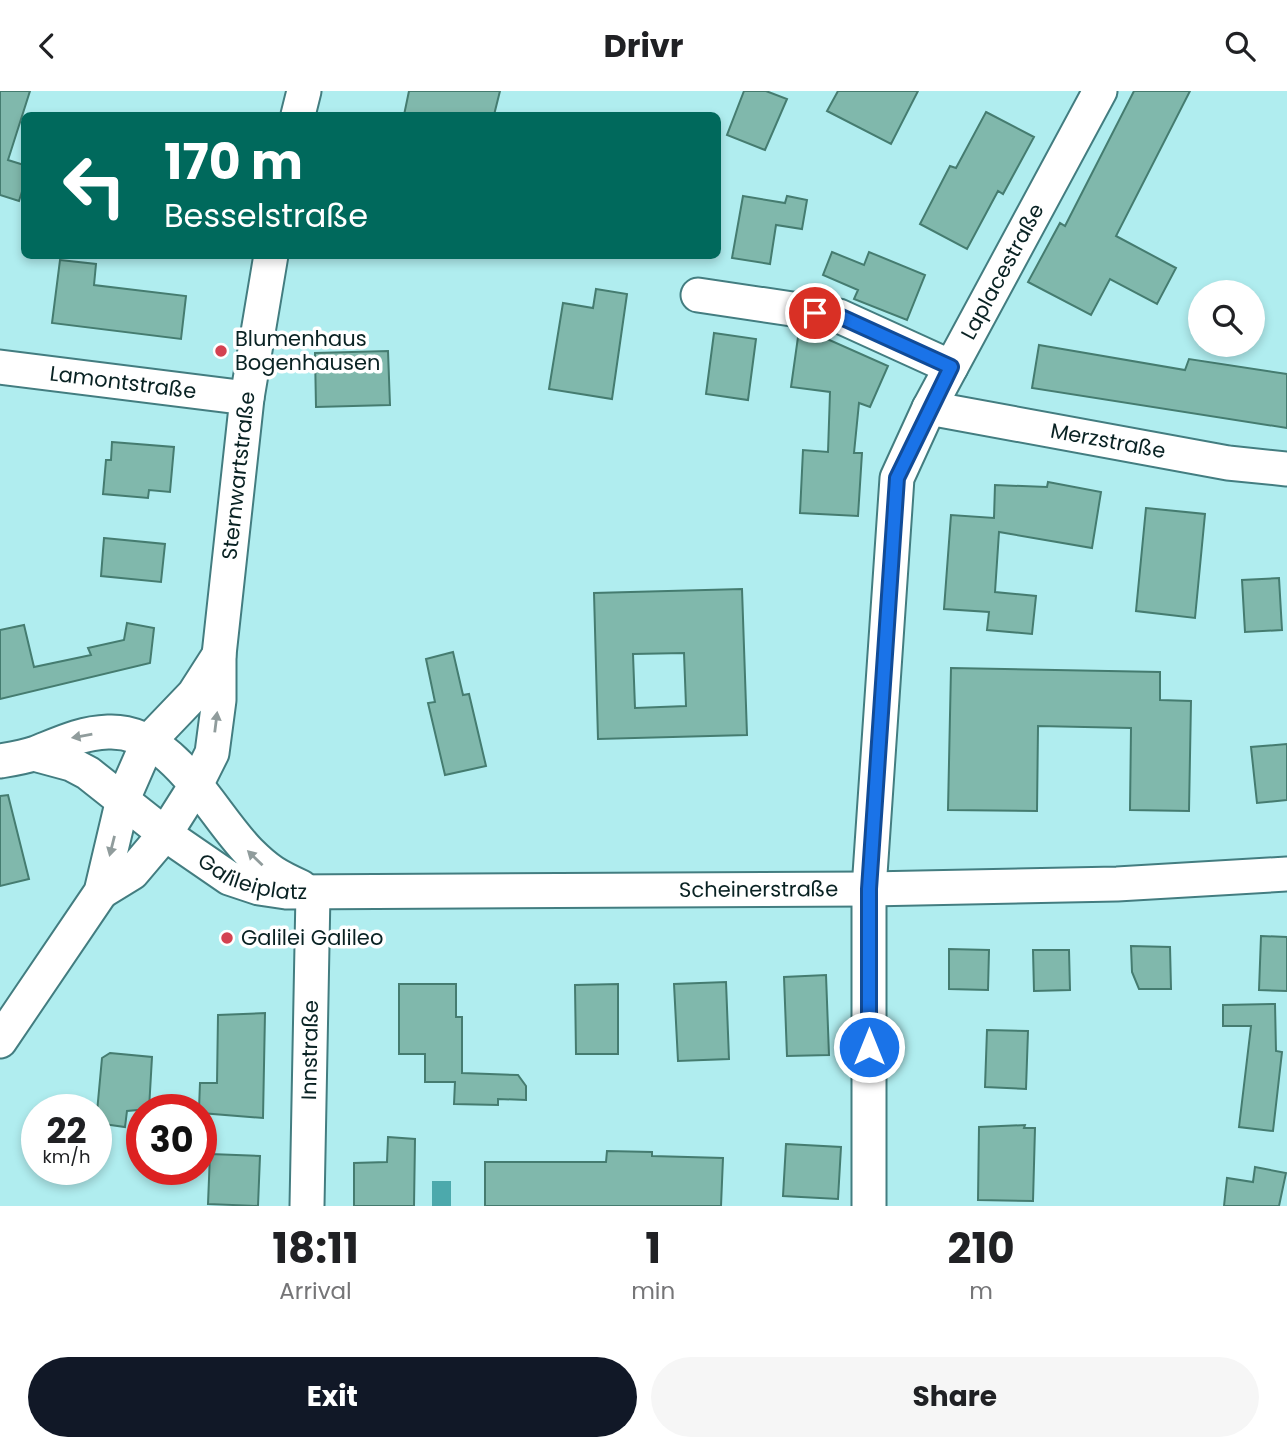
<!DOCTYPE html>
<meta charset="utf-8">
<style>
:root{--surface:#fff;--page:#f6f6f6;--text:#202124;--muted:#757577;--accent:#111827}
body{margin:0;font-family:Poppins,sans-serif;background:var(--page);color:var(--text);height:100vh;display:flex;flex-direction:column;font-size:26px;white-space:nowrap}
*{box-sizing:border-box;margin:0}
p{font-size:23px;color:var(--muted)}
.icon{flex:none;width:38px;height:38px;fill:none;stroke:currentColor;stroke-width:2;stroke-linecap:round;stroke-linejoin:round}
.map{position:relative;height:1115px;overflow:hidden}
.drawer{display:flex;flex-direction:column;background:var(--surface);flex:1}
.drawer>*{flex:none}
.banner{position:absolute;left:21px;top:21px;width:700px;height:147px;border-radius:10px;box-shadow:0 4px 10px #0003;background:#00695c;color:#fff;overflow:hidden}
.tools{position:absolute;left:1188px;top:189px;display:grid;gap:14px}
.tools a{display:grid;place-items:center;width:77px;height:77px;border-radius:50%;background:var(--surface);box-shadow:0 4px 10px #0003;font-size:35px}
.speed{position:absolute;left:21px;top:1003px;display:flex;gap:14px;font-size:35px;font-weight:700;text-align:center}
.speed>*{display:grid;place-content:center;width:91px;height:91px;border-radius:50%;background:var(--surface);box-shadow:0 4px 10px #0003;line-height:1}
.speed small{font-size:18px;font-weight:400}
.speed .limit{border:10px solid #d22;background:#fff;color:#111}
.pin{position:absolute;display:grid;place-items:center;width:60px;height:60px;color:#fff;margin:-30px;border:4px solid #fff;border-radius:50%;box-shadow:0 2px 7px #0007}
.me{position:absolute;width:77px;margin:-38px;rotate:0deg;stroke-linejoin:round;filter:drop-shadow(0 0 5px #0008)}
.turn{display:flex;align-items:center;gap:24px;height:147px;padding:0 28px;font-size:32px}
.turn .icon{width:91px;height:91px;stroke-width:2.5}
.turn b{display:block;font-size:49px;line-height:60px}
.eta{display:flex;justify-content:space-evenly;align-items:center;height:119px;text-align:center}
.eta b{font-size:42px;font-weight:700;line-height:49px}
.action{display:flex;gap:14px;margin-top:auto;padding:14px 28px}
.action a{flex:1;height:80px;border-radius:42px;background:var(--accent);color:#fff;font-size:28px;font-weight:700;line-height:80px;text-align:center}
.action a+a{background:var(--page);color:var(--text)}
header{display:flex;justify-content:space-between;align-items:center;height:91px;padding:0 28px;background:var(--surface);font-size:32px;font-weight:700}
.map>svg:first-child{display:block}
</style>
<header><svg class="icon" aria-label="back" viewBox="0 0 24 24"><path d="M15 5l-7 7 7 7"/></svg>Drivr<svg class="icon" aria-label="search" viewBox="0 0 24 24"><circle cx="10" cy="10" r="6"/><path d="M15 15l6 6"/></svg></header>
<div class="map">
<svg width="1287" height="1115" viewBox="0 0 1287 1115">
<rect width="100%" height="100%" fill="#b0edef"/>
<path fill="#4ca9ac" d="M 432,1090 L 451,1090 L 451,1115 L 432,1115 Z"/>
<path fill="#80b8ac" stroke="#457c70" stroke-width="2" fill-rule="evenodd" d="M 0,0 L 30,0 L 8,69 L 24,74 L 24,94 L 19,110 L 0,104 Z
M 409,0 L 500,0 L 494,24 L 404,24 Z
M 744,0 L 766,0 L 787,8 L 765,59 L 727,44 Z
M 838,0 L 918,0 L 891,53 L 827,20 Z
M 1134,0 L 1190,0 L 1116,145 L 1176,177 L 1157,213 L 1110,188 L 1091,224 L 1028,191 L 1060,132 L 1065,135 Z
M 986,21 L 1034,46 L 1003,103 L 998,100 L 967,158 L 920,133 L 950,75 L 956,77 Z
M 743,105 L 785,112 L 787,105 L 807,109 L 802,138 L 776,134 L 770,173 L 732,167 Z
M 832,161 L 864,174 L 869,161 L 925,184 L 907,229 L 854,208 L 858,199 L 823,184 Z
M 60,169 L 96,173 L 94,194 L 186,205 L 181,248 L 52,232 Z
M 596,198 L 627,203 L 612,308 L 549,298 L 563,212 L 593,217 Z
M 714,242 L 756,248 L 748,309 L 706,303 Z
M 798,246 L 825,247 L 888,275 L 870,316 L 859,312 L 854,362 L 862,362 L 858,425 L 800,422 L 803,359 L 828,361 L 830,301 L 791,296 Z
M 1039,254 L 1185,279 L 1189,268 L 1287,283 L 1287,337 L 1032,297 Z
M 388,260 L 390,314 L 316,316 L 315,262 Z
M 112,351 L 174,356 L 170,401 L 149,399 L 148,407 L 103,403 L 106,369 L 111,369 Z
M 1048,391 L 1101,401 L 1092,457 L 999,441 L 995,501 L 1036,505 L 1032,543 L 987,539 L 989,521 L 944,518 L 951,424 L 994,427 L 995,394 L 1047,396 Z
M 1146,417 L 1205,423 L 1195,527 L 1136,520 Z
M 104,447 L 165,453 L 161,491 L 101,485 Z
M 1279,487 L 1282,539 L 1245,541 L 1242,489 Z
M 742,498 L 747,644 L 598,648 L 594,502 ZM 684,562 L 686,615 L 635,617 L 633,563 Z
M 127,532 L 154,537 L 150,572 L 0,608 L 0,539 L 24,534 L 34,576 L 91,564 L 88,557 L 124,549 Z
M 453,561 L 463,604 L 469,603 L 486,675 L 445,684 L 428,612 L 435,611 L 426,568 Z
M 951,577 L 1160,581 L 1160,609 L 1191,610 L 1189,720 L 1130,719 L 1131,637 L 1038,635 L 1037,720 L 948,719 Z
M 1287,653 L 1287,709 L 1257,712 L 1251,656 Z
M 8,704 L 29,788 L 0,795 L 0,705 Z
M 1261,845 L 1287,846 L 1287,900 L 1259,899 Z
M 1131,855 L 1170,856 L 1171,898 L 1139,898 L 1132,881 Z
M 949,858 L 989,859 L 988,899 L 949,898 Z
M 1033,859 L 1069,859 L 1070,899 L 1034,900 Z
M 826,884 L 829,964 L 787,965 L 784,886 Z
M 726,891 L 729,968 L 678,970 L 674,893 Z
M 399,893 L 456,893 L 456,926 L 462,926 L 462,982 L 518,984 L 526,995 L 526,1009 L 498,1008 L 498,1014 L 454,1013 L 455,991 L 425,991 L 425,963 L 399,963 Z
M 618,893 L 618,963 L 576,963 L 575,894 Z
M 1275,913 L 1276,960 L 1282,961 L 1273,1040 L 1239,1036 L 1251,935 L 1223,935 L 1223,914 Z
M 265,922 L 263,1027 L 201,1022 L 201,1018 L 199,1018 L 200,992 L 217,992 L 218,924 Z
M 987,939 L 1028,940 L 1026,998 L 985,996 Z
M 110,962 L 152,966 L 149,1018 L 127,1020 L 125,1036 L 96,1032 L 102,967 Z
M 1025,1034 L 1024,1037 L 1035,1037 L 1033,1110 L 978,1109 L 979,1036 Z
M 388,1046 L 415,1048 L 414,1115 L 354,1115 L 354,1072 L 387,1071 Z
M 786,1053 L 841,1056 L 838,1108 L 783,1105 Z
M 607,1060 L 652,1061 L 652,1065 L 723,1067 L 721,1115 L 485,1115 L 485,1071 L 606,1071 Z
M 210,1063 L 260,1065 L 258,1115 L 208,1113 Z
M 1255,1076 L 1286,1082 L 1279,1115 L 1224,1115 L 1227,1087 L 1253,1091 Z"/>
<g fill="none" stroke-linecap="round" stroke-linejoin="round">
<defs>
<g id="minor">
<path d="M 298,24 L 304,0"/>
<path d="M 698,204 L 839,225 L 951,276"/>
<path id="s1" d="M 0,276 L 247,307"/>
<path id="s2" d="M 929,317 L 1228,372 L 1287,378"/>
<path id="s3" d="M 34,663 L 71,673 L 88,682 L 165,743 L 229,787 L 259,797 L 286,801 L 869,798 L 1117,793 L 1287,783"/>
<path d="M 0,670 C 12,668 25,666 36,662 C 61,652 81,642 108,641 C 173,638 210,721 249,761 C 268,780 277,785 301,796"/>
<path id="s4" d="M 101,801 L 132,782 L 165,743 L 196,694 L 212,662 L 219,609 L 219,564 L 247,307 L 271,164"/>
<path d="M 0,950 L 101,801 L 123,708 L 148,651 L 194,603 L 219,564"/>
<path id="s5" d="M 307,1115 L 313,802"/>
<path id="s6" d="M 869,1115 L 869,798 L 897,387 L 929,317 L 1100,0"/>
</g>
</defs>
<use href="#minor" stroke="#437d80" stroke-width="37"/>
<use href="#minor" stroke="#fff" stroke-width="33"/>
</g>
<defs><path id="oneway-solid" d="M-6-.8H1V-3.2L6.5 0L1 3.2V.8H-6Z" transform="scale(1.75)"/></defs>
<g fill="#909c9c">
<use href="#oneway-solid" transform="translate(216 631) rotate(-83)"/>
<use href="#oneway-solid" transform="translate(82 645) rotate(170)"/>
<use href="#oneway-solid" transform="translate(112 755) rotate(104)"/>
<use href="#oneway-solid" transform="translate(255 767) rotate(-136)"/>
</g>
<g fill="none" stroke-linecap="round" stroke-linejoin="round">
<defs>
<path id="route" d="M 815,222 L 839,225 L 951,276 L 897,387 L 869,798 L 869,956"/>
</defs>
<use href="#route" stroke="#114b97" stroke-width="18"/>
<use href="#route" stroke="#1a73e8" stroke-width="12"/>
</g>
<g fill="#d34251" stroke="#fff" stroke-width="2.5">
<circle cx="221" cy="260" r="7"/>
<circle cx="227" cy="847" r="7"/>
</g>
<g text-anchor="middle" stroke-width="7" stroke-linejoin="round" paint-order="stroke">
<g font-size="21" fill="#092223" stroke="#fff">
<text dy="7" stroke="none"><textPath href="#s6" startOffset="961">Laplacestraße</textPath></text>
<text dy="7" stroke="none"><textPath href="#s1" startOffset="124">Lamontstraße</textPath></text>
<text dy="7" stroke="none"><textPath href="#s2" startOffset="182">Merzstraße</textPath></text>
<text dy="7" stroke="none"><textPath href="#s4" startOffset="460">Sternwartstraße</textPath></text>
<text dy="7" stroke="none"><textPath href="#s3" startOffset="256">Galileiplatz</textPath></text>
<text dy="7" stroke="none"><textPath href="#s3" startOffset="765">Scheinerstraße</textPath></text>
<text dy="7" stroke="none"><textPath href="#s5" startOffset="156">Innstraße</textPath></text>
</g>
<g font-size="21" fill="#092223" stroke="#fff" text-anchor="start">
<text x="235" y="255">Blumenhaus<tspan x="235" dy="24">Bogenhausen</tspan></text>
<text x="241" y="854">Galilei Galileo</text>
</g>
</g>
</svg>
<div class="tools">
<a><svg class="icon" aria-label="search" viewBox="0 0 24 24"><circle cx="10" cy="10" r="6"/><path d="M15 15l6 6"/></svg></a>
</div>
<div class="speed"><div>22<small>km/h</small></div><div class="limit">30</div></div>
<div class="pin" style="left:815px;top:222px;background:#d93025"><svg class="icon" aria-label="arrive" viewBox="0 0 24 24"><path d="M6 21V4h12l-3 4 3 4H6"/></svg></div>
<svg class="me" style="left:869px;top:956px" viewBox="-20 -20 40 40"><circle r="17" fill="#1a73e8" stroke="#fff" stroke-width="3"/><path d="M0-11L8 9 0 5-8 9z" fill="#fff"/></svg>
<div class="banner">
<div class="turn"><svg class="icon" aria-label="left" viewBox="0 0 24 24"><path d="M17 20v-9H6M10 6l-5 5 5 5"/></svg><div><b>170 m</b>Besselstraße</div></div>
</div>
</div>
<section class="drawer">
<div class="eta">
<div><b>18:11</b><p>Arrival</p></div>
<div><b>1</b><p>min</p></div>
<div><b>210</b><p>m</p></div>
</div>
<div class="action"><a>Exit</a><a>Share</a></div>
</section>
